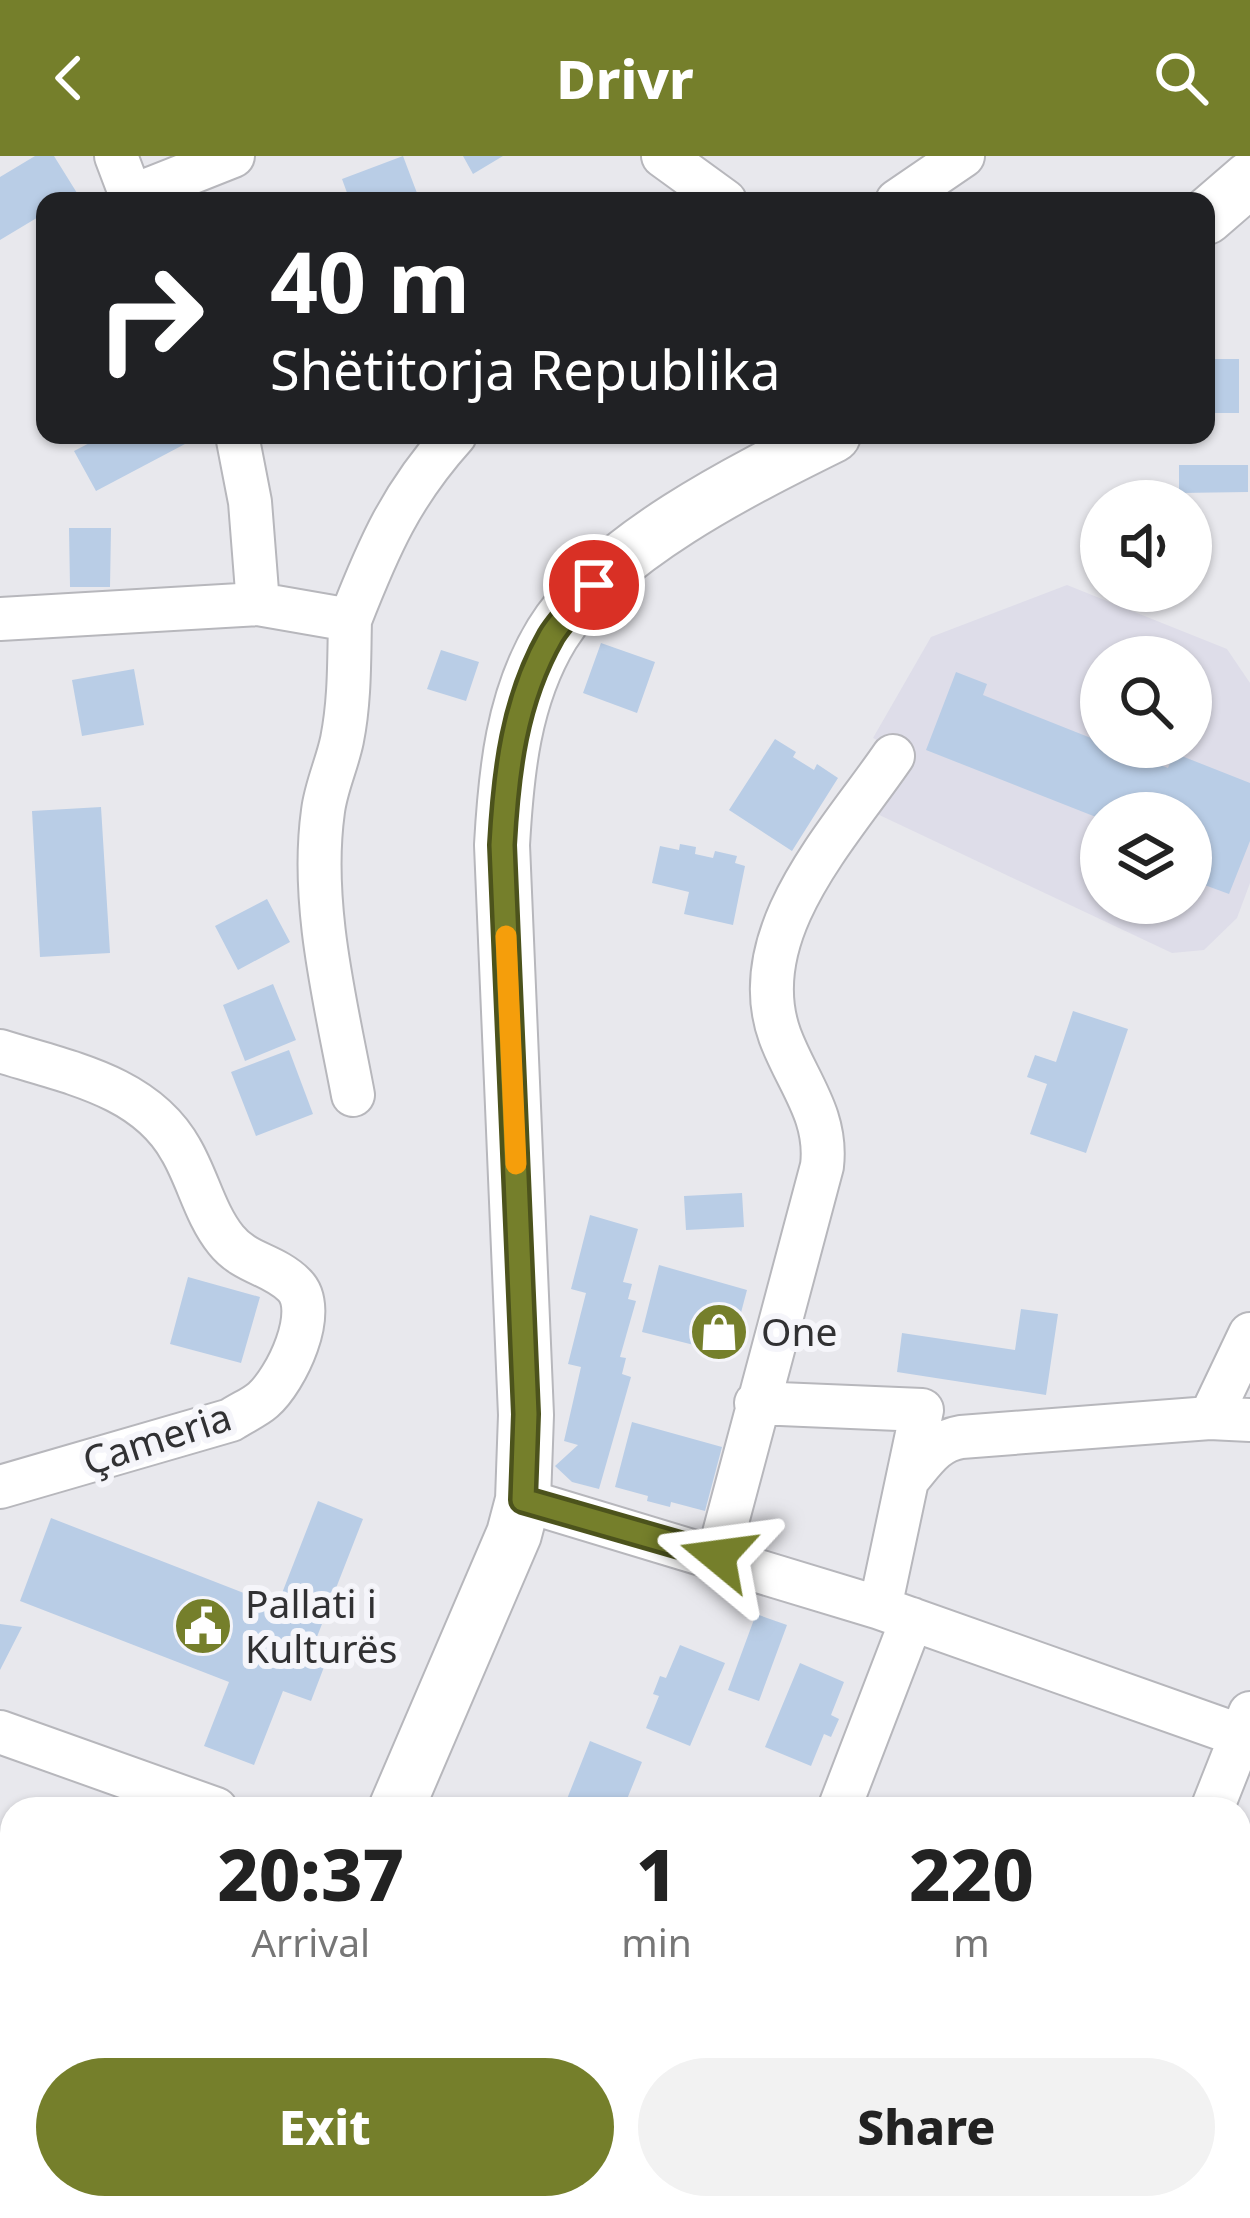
<!DOCTYPE html>
<meta charset="utf-8">
<style>
:root{--surface:#fff;--page:#f2f2f2;--text:#222;--muted:#767676;--accent:#757f2b}
body{margin:0;font-family:"Noto Sans",sans-serif;background:var(--page);color:var(--text);height:100vh;display:flex;flex-direction:column;font-size:45px;white-space:nowrap}
*{box-sizing:border-box;margin:0}
p{font-size:39px;color:var(--muted)}
.icon{flex:none;width:66px;height:66px;fill:none;stroke:currentColor;stroke-width:2;stroke-linecap:round;stroke-linejoin:round}
.map{position:relative;flex:1;overflow:hidden}
.panel{position:absolute;left:0px;top:1641px;width:1251px;height:423px;display:flex;flex-direction:column;background:var(--surface);border-radius:36px 36px 0 0;box-shadow:0 3px 9px #0004}
.panel>*{flex:none}
.guide{position:absolute;left:36px;top:36px;width:1179px;height:252px;border-radius:24px;box-shadow:0 3px 9px #0004;background:#202124;color:#fff;overflow:hidden}
.fabs{position:absolute;left:1080px;top:324px;display:grid;gap:24px}
.fabs a{display:grid;place-items:center;width:132px;height:132px;border-radius:50%;background:var(--surface);box-shadow:0 3px 9px #0004;font-size:60px}
.pin{position:absolute;display:grid;place-items:center;width:102px;height:102px;color:#fff;margin:-51px;border:6px solid #fff;border-radius:50%;box-shadow:0 3px 12px #0007}
.me{position:absolute;width:132px;margin:-66px;rotate:286deg;stroke-linejoin:round;filter:drop-shadow(0 0 9px #0008)}
.turn{display:flex;align-items:center;gap:42px;height:252px;padding:0 36px;font-size:54px}
.turn .icon{width:156px;height:156px;stroke-width:2.5}
.turn b{display:block;font-size:84px;line-height:102px}
.eta{display:flex;justify-content:space-evenly;align-items:center;height:204px;text-align:center}
.eta b{font-size:72px;font-weight:800;line-height:84px}
.button{display:flex;gap:24px;margin-top:auto;padding:24px 36px}
.button a{flex:1;height:138px;border-radius:72px;background:var(--accent);color:#fff;font-size:48px;font-weight:800;line-height:138px;text-align:center}
.button a+a{background:var(--page);color:var(--text)}
header{display:flex;justify-content:space-between;align-items:center;height:156px;padding:0 36px;background:var(--accent);color:#fff;font-size:54px;font-weight:800}
.map>svg:first-child{display:block}
</style>
<header><svg class="icon" aria-label="back" viewBox="0 0 24 24"><path d="M15 5l-7 7 7 7"/></svg>Drivr<svg class="icon" aria-label="search" viewBox="0 0 24 24"><circle cx="10" cy="10" r="6"/><path d="M15 15l6 6"/></svg></header>
<div class="map">
<svg width="1250" height="2062" viewBox="0 0 1250 2062">
<rect width="100%" height="100%" fill="#e8e8ed"/>
<path fill="#dedde9" fill-rule="evenodd" d="M 1067,429 L 1227,493 L 1250,527 L 1250,727 L 1237,762 L 1204,794 L 1172,797 L 873,656 L 902,597 L 873,582 L 931,481 ZM 1101,501 L 1191,501 L 1191,591 L 1101,591 ZM 1101,657 L 1191,657 L 1191,747 L 1101,747 Z"/>
<path fill="#b9cde6" d="M 35,0 L 54,0 L 77,37 L 64,45 L 45,45 L 45,57 L 0,84 L 0,21 Z
M 403,0 L 420,45 L 350,45 L 342,23 Z
M 463,0 L 503,0 L 473,18 Z
M 1206,203 L 1239,203 L 1239,257 L 1206,257 Z
M 105,279 L 202,279 L 96,335 L 74,295 Z
M 1179,309 L 1248,309 L 1248,336 L 1179,337 Z
M 69,372 L 111,372 L 110,431 L 70,431 Z
M 601,487 L 655,506 L 637,557 L 583,537 Z
M 441,494 L 479,506 L 466,545 L 427,533 Z
M 134,513 L 144,569 L 82,580 L 72,524 Z
M 956,516 L 987,528 L 983,539 L 1101,586 L 1101,591 L 1114,591 L 1168,612 L 1174,597 L 1250,627 L 1250,685 L 1229,738 L 1191,724 L 1191,657 L 1101,657 L 1101,663 L 926,594 Z
M 775,583 L 796,596 L 793,601 L 814,614 L 817,608 L 838,622 L 792,695 L 729,654 Z
M 101,651 L 110,797 L 40,801 L 32,655 Z
M 680,688 L 696,691 L 695,698 L 713,702 L 715,695 L 737,700 L 735,707 L 745,710 L 733,769 L 684,758 L 689,736 L 652,727 L 660,690 L 679,694 Z
M 267,743 L 290,786 L 238,814 L 215,770 Z
M 273,828 L 296,884 L 245,905 L 223,849 Z
M 1073,855 L 1128,873 L 1086,997 L 1030,978 L 1047,928 L 1027,921 L 1035,899 L 1056,906 Z
M 289,894 L 313,958 L 256,980 L 231,916 Z
M 742,1037 L 744,1071 L 686,1074 L 684,1040 Z
M 590,1059 L 638,1073 L 623,1126 L 632,1128 L 628,1143 L 636,1145 L 620,1201 L 626,1202 L 622,1218 L 631,1221 L 599,1333 L 572,1326 L 555,1310 L 578,1289 L 564,1285 L 581,1211 L 568,1208 L 586,1137 L 571,1133 Z
M 659,1109 L 747,1134 L 730,1198 L 642,1176 Z
M 188,1121 L 260,1141 L 241,1207 L 170,1188 Z
M 1021,1153 L 1058,1158 L 1046,1239 L 897,1216 L 902,1177 L 1015,1194 Z
M 632,1266 L 722,1291 L 705,1355 L 671,1346 L 670,1351 L 647,1345 L 648,1340 L 615,1331 Z
M 318,1345 L 363,1363 L 313,1491 L 329,1498 L 311,1545 L 283,1535 L 254,1609 L 204,1590 L 229,1526 L 20,1445 L 51,1362 L 277,1450 Z
M 756,1458 L 787,1469 L 759,1545 L 728,1534 Z
M 0,1468 L 22,1471 L 0,1514 Z
M 680,1489 L 725,1507 L 690,1590 L 646,1572 L 659,1540 L 653,1538 L 660,1520 L 666,1522 Z
M 800,1507 L 844,1526 L 831,1559 L 839,1563 L 831,1581 L 824,1578 L 811,1610 L 765,1591 Z
M 590,1585 L 642,1606 L 623,1653 L 563,1653 Z"/>
<g fill="none" stroke-linecap="round" stroke-linejoin="round">
<defs>
<path id="minor" d="M 116,0 L 133,45
M 663,0 L 725,45
M 132,40 L 233,0
M 897,45 L 963,0
M 237,279 L 250,346 L 258,448 L 350,464 C 379,390 401,339 455,279
M 0,463 L 258,448
M 350,464 C 349,504 350,544 342,584 C 337,608 326,631 323,655 C 310,748 336,848 353,939
M 0,895 C 66,916 145,929 181,994 C 198,1023 205,1058 226,1084 C 245,1108 273,1108 294,1129 C 320,1154 286,1224 263,1244 C 254,1252 241,1257 231,1264 L 0,1331
M 756,1247 L 922,1254 L 880,1452
M 1210,1262 L 1250,1178
M 909,1322 C 925,1303 936,1285 961,1281 L 1210,1262 L 1250,1264
M 523,1344 L 880,1452 L 1250,1583
M 718,1400 L 822,1010 C 828,959 797,926 780,880 C 743,778 839,679 893,600
M 0,1576 L 216,1653
M 839,1653 L 912,1463
M 1212,1653 L 1250,1557
M 1239,2011 L 1250,1939
M 15,2062 L 23,2052
M 693,2062 L 694,2052
M 1054,2062 L 1056,2052"/>
<path id="major" d="M 1206,61 L 1250,23
M 396,1653 L 514,1378 L 523,1344 L 526,1259 L 502,689 C 506,617 513,542 552,478 C 605,392 744,323 833,279
M 234,2062 L 238,2052"/>
</defs>
<use href="#minor" stroke="#b7b7bc" stroke-width="46"/>
<use href="#major" stroke="#b7b7bc" stroke-width="58"/>
<use href="#minor" stroke="#fff" stroke-width="42"/>
<use href="#major" stroke="#fff" stroke-width="54"/>
</g>
<g fill="none" stroke-linecap="round" stroke-linejoin="round">
<defs>
<path id="route" d="M 594,429 C 580,445 562,462 551,480 C 514,545 506,616 502,689 L 526,1258 L 523,1344 L 718,1400"/>
</defs>
<use href="#route" stroke="#4c531c" stroke-width="30"/>
<use href="#route" stroke="#757f2b" stroke-width="21"/>
<path stroke="#f59e0b" stroke-width="21" d="M 506,780 L 516,1008"/>
</g>
<defs>
<symbol id="shop-disc" viewBox="-11 -11 22 22"><circle r="9.5" fill="#757f2b" stroke="#f5f5fa"/><path d="M-5-2.5h2.3a2.7 3.5 0 0 1 5.4 0H5L5.5 6h-11ZM-1.5-2.5h3a1.5 2.3 0 0 0-3 0Z" fill="#fff"/></symbol>
<symbol id="civic-disc" viewBox="-11 -11 22 22"><circle r="9.5" fill="#757f2b" stroke="#f5f5fa"/><path d="M-.6-6.5H3V-4.5H.6V-3L4-1V1h2V6H-6V1h2V-1L-.6-3ZM-1.2 2.5V6h2.4V2.5Z" fill="#fff"/></symbol>
</defs>
<g fill-rule="evenodd">
<use href="#shop-disc" x="686" y="1143" width="66" height="66"/>
<use href="#civic-disc" x="170" y="1437" width="66" height="66"/>
</g>
<g text-anchor="middle" stroke-width="12" stroke-linejoin="round" paint-order="stroke">
<g font-size="39" fill="#313133" stroke="#f5f5fa" text-anchor="start">
<text x="761" y="1190">One</text>
<text x="245" y="1462">Pallati i<tspan x="245" dy="45">Kulturës</tspan></text>
</g>
<g font-size="39" fill="#313133" stroke="#f5f5fa">
<text transform="translate(157 1283) rotate(-18)" y="14">Çameria</text>
</g>
</g>
</svg>
<div class="fabs">
<a><svg class="icon" aria-label="sound" viewBox="0 0 24 24"><path d="M4 9h4l5-4v14l-5-4H4zM17 9q2 3 0 6"/></svg></a>
<a><svg class="icon" aria-label="search" viewBox="0 0 24 24"><circle cx="10" cy="10" r="6"/><path d="M15 15l6 6"/></svg></a>
<a><svg class="icon" aria-label="layers" viewBox="0 0 24 24"><path d="M12 4l9 5-9 5-9-5zM3 14l9 5 9-5"/></svg></a>
</div>
<div class="pin" style="left:594px;top:429px;background:#d93025"><svg class="icon" aria-label="arrive" viewBox="0 0 24 24"><path d="M6 21V4h12l-3 4 3 4H6"/></svg></div>
<svg class="me" style="left:718px;top:1400px" viewBox="-20 -20 40 40"><path d="M0-17L14 15 0 8-14 15z" fill="#757f2b" stroke="#fff" stroke-width="4"/></svg>
<div class="guide">
<div class="turn"><svg class="icon" aria-label="right" viewBox="0 0 24 24"><path d="M7 20v-9h11M14 6l5 5-5 5"/></svg><div><b>40 m</b>Shëtitorja Republika</div></div>
</div>
<section class="panel">
<div class="eta">
<div><b>20:37</b><p>Arrival</p></div>
<div><b>1</b><p>min</p></div>
<div><b>220</b><p>m</p></div>
</div>
<div class="button"><a>Exit</a><a>Share</a></div>
</section>
</div>
